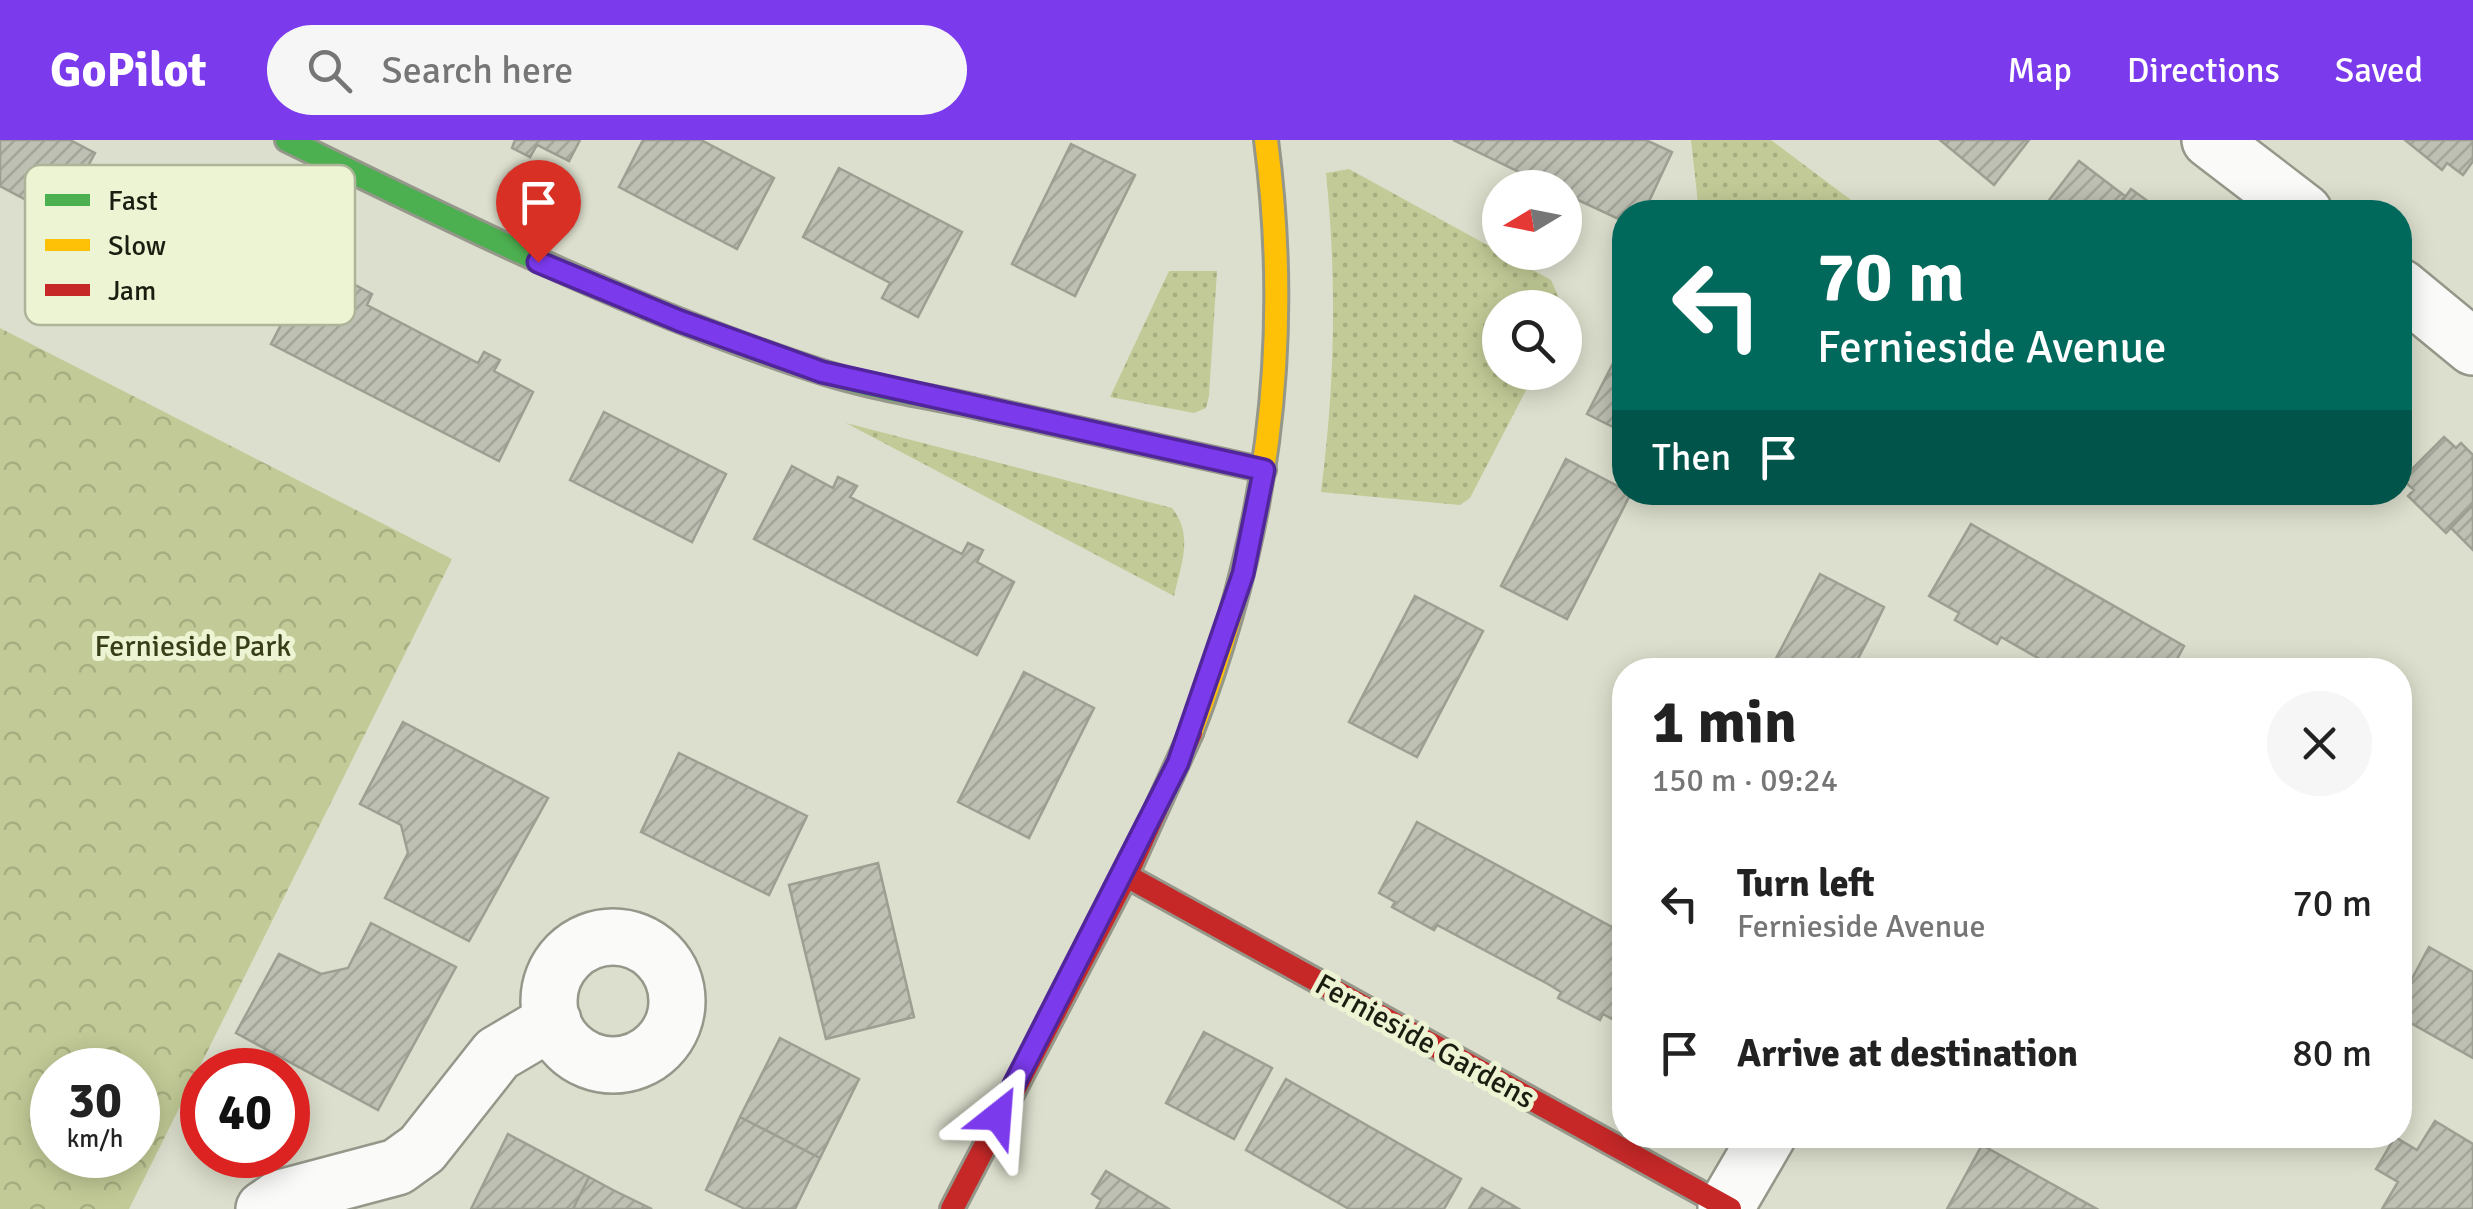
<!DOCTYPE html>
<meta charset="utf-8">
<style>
:root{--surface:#fff;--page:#f6f6f6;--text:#222;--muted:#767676;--accent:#7c3aed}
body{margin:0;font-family:Signika,sans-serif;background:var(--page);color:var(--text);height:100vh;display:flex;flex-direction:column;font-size:38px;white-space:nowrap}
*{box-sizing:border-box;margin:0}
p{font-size:32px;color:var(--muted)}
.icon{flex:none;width:55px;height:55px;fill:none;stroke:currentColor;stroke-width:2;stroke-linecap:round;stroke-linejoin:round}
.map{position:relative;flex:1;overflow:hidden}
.side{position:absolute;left:1612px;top:518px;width:800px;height:490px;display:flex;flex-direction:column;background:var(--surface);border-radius:40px;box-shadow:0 5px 25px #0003}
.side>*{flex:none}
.hud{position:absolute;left:1612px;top:60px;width:800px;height:305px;border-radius:40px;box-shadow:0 5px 25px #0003;background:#00695c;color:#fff;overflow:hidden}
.needle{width:65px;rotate:260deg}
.controls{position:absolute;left:1482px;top:30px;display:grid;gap:20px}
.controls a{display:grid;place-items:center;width:100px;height:100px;border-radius:50%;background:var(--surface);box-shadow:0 5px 25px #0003;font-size:50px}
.speed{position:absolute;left:30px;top:908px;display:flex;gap:20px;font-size:50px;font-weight:700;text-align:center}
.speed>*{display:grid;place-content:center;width:130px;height:130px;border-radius:50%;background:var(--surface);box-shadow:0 5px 25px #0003;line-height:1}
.speed small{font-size:25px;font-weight:400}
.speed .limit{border:15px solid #d22;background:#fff;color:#111}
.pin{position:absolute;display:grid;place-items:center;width:85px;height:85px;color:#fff;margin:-102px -42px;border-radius:50% 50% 50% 0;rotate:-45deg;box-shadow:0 0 10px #0007}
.pin .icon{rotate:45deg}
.me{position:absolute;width:110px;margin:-55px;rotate:28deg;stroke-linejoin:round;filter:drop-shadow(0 0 8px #0008)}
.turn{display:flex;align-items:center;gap:35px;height:210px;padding:0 40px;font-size:45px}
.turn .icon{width:130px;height:130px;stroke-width:2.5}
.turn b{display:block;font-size:70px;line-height:85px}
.then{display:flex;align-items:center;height:95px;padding:0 40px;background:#0003;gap:20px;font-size:38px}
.round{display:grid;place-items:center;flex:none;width:105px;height:105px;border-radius:52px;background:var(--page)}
.head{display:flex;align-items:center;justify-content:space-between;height:170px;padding:0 40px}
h1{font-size:60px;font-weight:700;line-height:75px}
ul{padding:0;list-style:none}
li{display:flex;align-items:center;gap:30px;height:150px;padding:0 40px}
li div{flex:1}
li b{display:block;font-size:38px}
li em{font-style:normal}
header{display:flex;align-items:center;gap:60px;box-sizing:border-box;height:140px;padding:0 50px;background:var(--accent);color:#fff}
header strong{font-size:48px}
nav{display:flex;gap:55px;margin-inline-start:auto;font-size:35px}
.search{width:700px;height:90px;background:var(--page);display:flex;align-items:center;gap:25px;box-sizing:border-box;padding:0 35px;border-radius:55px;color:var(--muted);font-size:38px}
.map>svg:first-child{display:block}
</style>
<header>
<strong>GoPilot</strong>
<div class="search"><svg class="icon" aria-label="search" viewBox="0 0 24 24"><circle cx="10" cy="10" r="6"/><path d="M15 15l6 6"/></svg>Search here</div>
<nav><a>Map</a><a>Directions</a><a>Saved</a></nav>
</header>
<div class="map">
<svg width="2473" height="1069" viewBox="0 0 2473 1069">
<defs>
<pattern id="grass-dots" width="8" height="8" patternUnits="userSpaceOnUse" patternTransform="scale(2.5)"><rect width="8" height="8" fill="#c2cb97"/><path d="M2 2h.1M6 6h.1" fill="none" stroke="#a6ae81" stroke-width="1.8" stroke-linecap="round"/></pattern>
<pattern id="park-crowns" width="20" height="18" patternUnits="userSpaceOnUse" patternTransform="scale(2.5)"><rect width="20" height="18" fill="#c2cb97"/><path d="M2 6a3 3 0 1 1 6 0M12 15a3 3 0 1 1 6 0" fill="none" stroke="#a6ae81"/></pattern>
<pattern id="building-hatch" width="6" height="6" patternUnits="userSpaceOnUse" patternTransform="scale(2.5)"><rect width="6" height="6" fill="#bdc0b2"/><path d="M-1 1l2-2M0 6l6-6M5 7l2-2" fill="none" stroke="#a2a598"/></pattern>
</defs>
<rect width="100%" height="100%" fill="#dcdfcd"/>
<path fill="url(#grass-dots)" d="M 1691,0 L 1771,0 L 1867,72 L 1699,72 Z
M 1349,29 L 1551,140 L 1563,167 L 1500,168 L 1500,232 L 1535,233 L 1470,358 L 1460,365 L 1321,352 C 1335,244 1337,141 1326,33 Z
M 1169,131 L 1217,131 L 1209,256 L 1206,268 L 1194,273 L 1110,257 Z
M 846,283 L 1172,368 C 1194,395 1181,425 1174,456 Z"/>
<path fill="url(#park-crowns)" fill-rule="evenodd" d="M 0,188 L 452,419 L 129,1069 L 0,1069 ZM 52,930 L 138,930 L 138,1015 L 52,1015 Z"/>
<path fill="url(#building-hatch)" stroke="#9c9f91" stroke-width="2.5" d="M 0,0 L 70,0 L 95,13 L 60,78 L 0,46 Z
M 515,0 L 580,0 L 569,21 L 537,5 L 530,17 L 512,8 Z
M 643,0 L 701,0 L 774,38 L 737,109 L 619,47 Z
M 1453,0 L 1646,0 L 1672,12 L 1644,72 L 1625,72 L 1625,82 L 1565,54 L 1565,48 L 1552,48 Z
M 1940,0 L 2029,0 L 1994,45 Z
M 2405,0 L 2473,0 L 2473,21 L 2463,35 L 2447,23 L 2442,30 Z
M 1071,4 L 1135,35 L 1075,156 L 1012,124 Z
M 2079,21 L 2125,56 L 2114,72 L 2040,72 Z
M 839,28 L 962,92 L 918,177 L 882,158 L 890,143 L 803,97 Z
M 2131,49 L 2163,72 L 2114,72 Z
M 307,135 L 348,156 L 355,145 L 372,154 L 367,165 L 478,223 L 484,212 L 500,220 L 494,231 L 533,252 L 499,321 L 271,204 Z
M 1625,200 L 1625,293 L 1587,274 Z
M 604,272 L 726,334 L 692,402 L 570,340 Z
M 2444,297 L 2456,308 L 2461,303 L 2473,315 L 2473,365 L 2446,393 L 2408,356 L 2414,350 L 2402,339 Z
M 1566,319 L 1631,353 L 1567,479 L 1501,446 Z
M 792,326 L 833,348 L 838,337 L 857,346 L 850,357 L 962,414 L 968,403 L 983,410 L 977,422 L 1014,442 L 977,515 L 754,399 Z
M 2473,365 L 2473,410 L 2450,387 Z
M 1971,384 L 2184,506 L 2171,530 L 2059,530 L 2001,497 L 1997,504 L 1955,480 L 1959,473 L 1929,456 Z
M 1820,434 L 1884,467 L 1869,498 L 1852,530 L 1770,530 Z
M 1415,456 L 1483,491 L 1417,617 L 1349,582 Z
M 1024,532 L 1094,568 L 1029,698 L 958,662 Z
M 403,582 L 548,658 L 469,801 L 385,758 L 408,713 L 401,685 L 360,664 Z
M 679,613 L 807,676 L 769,755 L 641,692 Z
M 1417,682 L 1625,794 L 1625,886 L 1603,874 L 1600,880 L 1558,858 L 1561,852 L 1548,844 L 1437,785 L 1434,790 L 1392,767 L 1395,762 L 1379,753 Z
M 878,723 L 914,877 L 826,899 L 789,745 Z
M 371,783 L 456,827 L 378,970 L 236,893 L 279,814 L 321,834 L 348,828 Z
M 2429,807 L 2473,832 L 2473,918 L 2400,877 L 2400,861 Z
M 1204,892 L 1272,928 L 1234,999 L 1166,963 Z
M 780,898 L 859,939 L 820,1018 L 740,977 Z
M 1286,939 L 1461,1039 L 1444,1069 L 1349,1069 L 1246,1010 Z
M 740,977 L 820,1018 L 795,1069 L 745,1069 L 706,1050 Z
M 2435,981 L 2473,1004 L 2473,1069 L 2382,1069 L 2398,1042 L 2376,1029 L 2395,997 L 2417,1010 Z
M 508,994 L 589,1037 L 573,1069 L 471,1069 Z
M 1982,1005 L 2097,1069 L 1947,1069 Z
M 1106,1031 L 1169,1069 L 1096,1069 L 1101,1060 L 1092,1054 Z
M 589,1037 L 613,1050 L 652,1069 L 573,1069 Z
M 1482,1048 L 1491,1053 L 1519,1069 L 1469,1069 Z"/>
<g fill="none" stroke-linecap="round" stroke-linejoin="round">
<defs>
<path id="street" d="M 2210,0 L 2304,72
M 2400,147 L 2473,207
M549 861a64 64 0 1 1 128 0a64 64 0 1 1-128 0Z
M 1726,1067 L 1768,995
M 264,1069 L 280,1058 L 397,1027 L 422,1009 L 497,914 L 553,881"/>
<path id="fast" d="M 287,0 C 461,85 634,171 819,231 C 871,248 929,256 983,268"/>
<path id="slow" d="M 1191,593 C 1267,397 1293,208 1266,0"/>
<path id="jam" d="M 983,268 L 1264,330
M 1125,735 L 1730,1069
M 952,1069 L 1126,736 L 1191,593"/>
</defs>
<use href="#street" stroke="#949789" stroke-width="60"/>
<use href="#fast" stroke="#949789" stroke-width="28"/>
<use href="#slow" stroke="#949789" stroke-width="28"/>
<use href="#jam" stroke="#949789" stroke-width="28"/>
<use href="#street" stroke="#fafaf8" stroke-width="55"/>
<use href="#fast" stroke="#4caf50" stroke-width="22"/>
<use href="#slow" stroke="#ffc107" stroke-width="22"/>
<use href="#jam" stroke="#c62828" stroke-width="22"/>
</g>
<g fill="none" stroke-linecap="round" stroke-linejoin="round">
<defs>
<path id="route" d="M 538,122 L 680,181 L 822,232 L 1264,330 L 1243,434 L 1178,623 L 998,976"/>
</defs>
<use href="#route" stroke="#51269a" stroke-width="25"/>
<use href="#route" stroke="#7c3aed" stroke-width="18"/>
</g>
<g text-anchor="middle" stroke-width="10" stroke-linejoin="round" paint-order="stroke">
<g font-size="30" fill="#383e17" stroke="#edf4d3">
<text x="193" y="516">Fernieside Park</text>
</g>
<g font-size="30" fill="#1b1d11" stroke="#edf4d3">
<text transform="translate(1425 901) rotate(29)" y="10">Fernieside Gardens</text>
</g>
</g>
<rect x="25" y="25" width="330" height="160" rx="15" fill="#edf4d3" stroke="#aeb499" stroke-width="2.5"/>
<rect x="45" y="54" width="45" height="12" fill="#4caf50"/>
<rect x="45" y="99" width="45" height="12" fill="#ffc107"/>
<rect x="45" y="144" width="45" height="12" fill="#c62828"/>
<g font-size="28" fill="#1b1d11">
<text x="108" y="70">Fast</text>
<text x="108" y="115">Slow</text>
<text x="108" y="160">Jam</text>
</g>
</svg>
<div class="controls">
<a><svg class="needle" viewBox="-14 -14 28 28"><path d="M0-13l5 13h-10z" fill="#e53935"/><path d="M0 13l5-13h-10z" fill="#767676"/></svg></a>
<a><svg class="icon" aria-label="search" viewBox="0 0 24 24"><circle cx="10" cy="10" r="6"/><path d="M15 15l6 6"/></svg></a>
</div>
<div class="speed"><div>30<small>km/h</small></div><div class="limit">40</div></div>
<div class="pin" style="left:538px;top:122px;background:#d93025"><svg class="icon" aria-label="arrive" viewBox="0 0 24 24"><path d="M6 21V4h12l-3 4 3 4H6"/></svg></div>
<svg class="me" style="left:998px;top:976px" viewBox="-20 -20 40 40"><path d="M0-17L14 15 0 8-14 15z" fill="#7c3aed" stroke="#fff" stroke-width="4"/></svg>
<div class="hud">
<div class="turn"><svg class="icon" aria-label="left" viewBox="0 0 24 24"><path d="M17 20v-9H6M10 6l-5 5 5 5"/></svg><div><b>70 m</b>Fernieside Avenue</div></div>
<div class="then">Then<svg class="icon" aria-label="arrive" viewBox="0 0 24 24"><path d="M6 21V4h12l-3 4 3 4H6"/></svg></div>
</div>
<section class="side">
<div class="head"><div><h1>1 min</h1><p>150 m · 09:24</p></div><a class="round"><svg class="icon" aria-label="close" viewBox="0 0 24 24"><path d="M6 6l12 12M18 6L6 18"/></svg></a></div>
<ul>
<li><svg class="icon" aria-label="left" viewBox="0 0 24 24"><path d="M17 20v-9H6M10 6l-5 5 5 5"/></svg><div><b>Turn left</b><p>Fernieside Avenue</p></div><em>70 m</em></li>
<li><svg class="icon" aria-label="arrive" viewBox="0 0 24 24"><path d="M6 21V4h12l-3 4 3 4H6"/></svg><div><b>Arrive at destination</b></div><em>80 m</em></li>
</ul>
</section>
</div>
